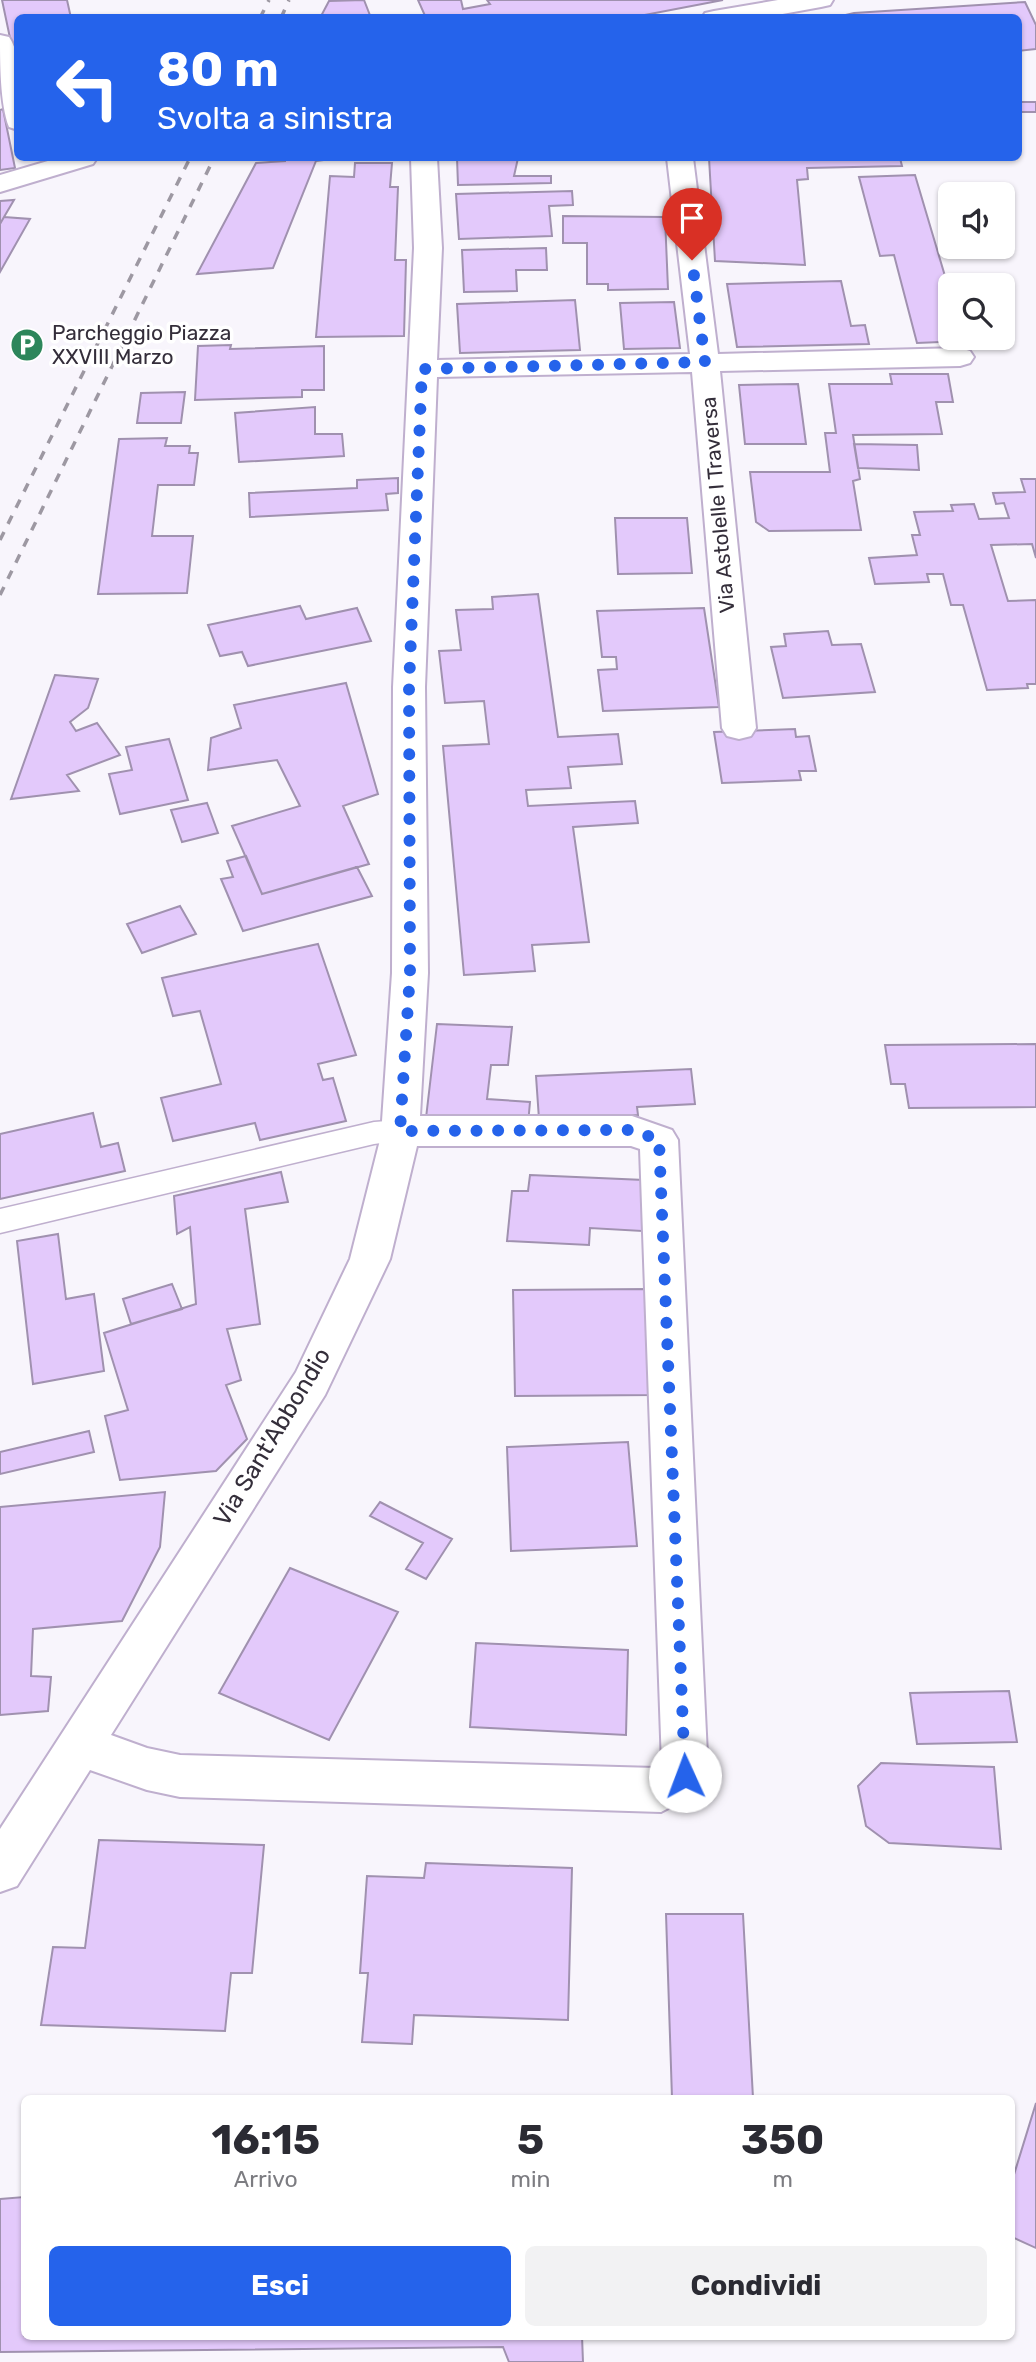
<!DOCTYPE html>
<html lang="it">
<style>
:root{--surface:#fff;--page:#f2f2f3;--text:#2b2b33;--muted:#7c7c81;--accent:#2563eb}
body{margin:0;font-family:Rubik,sans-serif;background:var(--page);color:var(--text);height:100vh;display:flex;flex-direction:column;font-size:26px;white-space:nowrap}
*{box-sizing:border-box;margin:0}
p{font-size:23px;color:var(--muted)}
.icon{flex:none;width:38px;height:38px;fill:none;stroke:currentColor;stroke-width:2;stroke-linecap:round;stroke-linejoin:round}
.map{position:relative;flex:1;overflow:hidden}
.drawer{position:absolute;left:21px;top:2095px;width:994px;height:245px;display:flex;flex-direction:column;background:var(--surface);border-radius:10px;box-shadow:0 2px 5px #0004}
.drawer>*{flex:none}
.hud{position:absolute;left:14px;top:14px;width:1008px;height:147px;border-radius:10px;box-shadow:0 2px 5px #0004;background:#2563eb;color:#fff;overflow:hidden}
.buttons{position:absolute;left:938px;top:182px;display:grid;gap:14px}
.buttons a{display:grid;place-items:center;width:77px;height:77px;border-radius:10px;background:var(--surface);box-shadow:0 2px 5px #0004;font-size:35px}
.pin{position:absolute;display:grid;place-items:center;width:60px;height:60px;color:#fff;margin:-72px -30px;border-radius:50% 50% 50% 0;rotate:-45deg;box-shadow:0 0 7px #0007}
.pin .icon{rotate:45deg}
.me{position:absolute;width:77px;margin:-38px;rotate:358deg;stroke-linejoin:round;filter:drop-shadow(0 0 5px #0008)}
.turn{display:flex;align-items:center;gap:24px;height:147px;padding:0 28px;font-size:32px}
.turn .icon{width:91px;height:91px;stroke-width:2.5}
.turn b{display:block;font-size:49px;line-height:60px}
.eta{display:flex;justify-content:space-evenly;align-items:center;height:119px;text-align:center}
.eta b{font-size:42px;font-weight:700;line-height:49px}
.cta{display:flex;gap:14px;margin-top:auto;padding:14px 28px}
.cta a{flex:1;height:80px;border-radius:10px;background:var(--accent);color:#fff;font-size:28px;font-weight:700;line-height:80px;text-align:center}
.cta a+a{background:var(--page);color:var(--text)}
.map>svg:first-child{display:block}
</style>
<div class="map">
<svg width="1036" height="2362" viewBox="0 0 1036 2362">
<rect width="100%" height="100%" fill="#f8f5fc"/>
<path fill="#e3c9fb" stroke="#a091af" stroke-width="2" d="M 2,0 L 67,0 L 71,18 L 18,18 L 18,76 Z
M 364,0 L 371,18 L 320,18 L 329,1 Z
M 418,0 L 461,0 L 463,9 L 490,4 L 487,0 L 723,0 L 629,18 L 426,18 Z
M 1025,2 L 1036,25 L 1036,49 L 1018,51 L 1018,18 L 833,18 L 854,13 Z
M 1018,102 L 1036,102 L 1036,112 L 1018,112 Z
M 3,109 L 15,168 L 0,170 L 0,110 Z
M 285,158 L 339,158 L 316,161 L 273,268 L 197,274 L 256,163 L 285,161 Z
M 457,158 L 518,158 L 514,176 L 551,176 L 551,183 L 458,185 Z
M 709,158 L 900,158 L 902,166 L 807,168 L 808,179 L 797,180 L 805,265 L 715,261 Z
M 355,163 L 392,163 L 390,187 L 398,187 L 395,260 L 406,260 L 404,336 L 316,337 L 330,176 L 354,177 Z
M 915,175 L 950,293 L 950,338 L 963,338 L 964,341 L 917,343 L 894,255 L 880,256 L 859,177 Z
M 572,191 L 573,205 L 549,206 L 552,236 L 459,239 L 456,194 Z
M 14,200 L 4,217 L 0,224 L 0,201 Z
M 563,216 L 665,217 L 668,289 L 608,290 L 608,284 L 587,284 L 587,243 L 563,243 Z
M 4,217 L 30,219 L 0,272 L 0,224 Z
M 546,248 L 547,270 L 516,270 L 517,291 L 464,292 L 462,250 Z
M 841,281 L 851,326 L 865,325 L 869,344 L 737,347 L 727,284 Z
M 575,300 L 580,350 L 460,353 L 457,304 Z
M 674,302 L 680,348 L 624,349 L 620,303 Z
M 231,345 L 230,349 L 324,346 L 324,390 L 302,390 L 302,397 L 195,400 L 198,346 Z
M 890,374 L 948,374 L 953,402 L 936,402 L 942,434 L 853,435 L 860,479 L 853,481 L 861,530 L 769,531 L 756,522 L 750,472 L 830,472 L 825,433 L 836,433 L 829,384 L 892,384 Z
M 798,384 L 806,444 L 745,444 L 739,385 Z
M 185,392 L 181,423 L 137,423 L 141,393 Z
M 315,407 L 315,434 L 342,434 L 344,456 L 239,462 L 235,413 Z
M 167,438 L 165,446 L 190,446 L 189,453 L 198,453 L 194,485 L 158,485 L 152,536 L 193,536 L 187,593 L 98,594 L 119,439 Z
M 854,444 L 917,445 L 919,470 L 858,468 Z
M 398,478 L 398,493 L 386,494 L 388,510 L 250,517 L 249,493 L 357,488 L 357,480 Z
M 1021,479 L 1036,479 L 1036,558 L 1032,544 L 991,545 L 1008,601 L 1036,600 L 1036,684 L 1027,684 L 1028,688 L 987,690 L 963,605 L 951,605 L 943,574 L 927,574 L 929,582 L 875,584 L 869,558 L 917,555 L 912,535 L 920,535 L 914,512 L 953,511 L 951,505 L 974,504 L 979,519 L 1009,518 L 1004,503 L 996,504 L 993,493 L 1025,492 Z
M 615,518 L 687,518 L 692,573 L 618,574 Z
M 538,594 L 558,737 L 618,734 L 622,764 L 568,767 L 571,788 L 526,790 L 528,806 L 635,801 L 638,823 L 573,827 L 589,942 L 532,945 L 535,971 L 464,975 L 443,746 L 489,744 L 484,701 L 445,703 L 439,651 L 461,650 L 456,610 L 493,609 L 492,597 Z
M 300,606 L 306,619 L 357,608 L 371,641 L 248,666 L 242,652 L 220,656 L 208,625 Z
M 704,608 L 719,707 L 603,711 L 598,670 L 617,669 L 616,657 L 602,657 L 597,611 Z
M 828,631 L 832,645 L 861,644 L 875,692 L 783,698 L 771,647 L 786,646 L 784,634 Z
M 55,675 L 98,679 L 88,708 L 70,722 L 76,731 L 97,723 L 120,755 L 67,775 L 79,791 L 11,799 Z
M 346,683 L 378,794 L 343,806 L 369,864 L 262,894 L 232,826 L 300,806 L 277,760 L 208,770 L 211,738 L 241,728 L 234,705 Z
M 795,729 L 796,737 L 809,736 L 816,771 L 799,771 L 801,780 L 722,783 L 714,732 Z
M 169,739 L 188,800 L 120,814 L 109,774 L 132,770 L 126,747 Z
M 207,803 L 218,833 L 182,842 L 171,810 Z
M 246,856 L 262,894 L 357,867 L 372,896 L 243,931 L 221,879 L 233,877 L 227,861 Z
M 180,906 L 196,934 L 142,953 L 127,924 Z
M 318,944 L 356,1055 L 318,1064 L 323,1080 L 333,1078 L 346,1121 L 260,1140 L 255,1123 L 173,1141 L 161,1098 L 221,1084 L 200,1011 L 173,1016 L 162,978 Z
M 437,1024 L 512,1027 L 508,1065 L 491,1065 L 487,1099 L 530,1102 L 528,1124 L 426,1118 Z
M 1036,1044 L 1036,1107 L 909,1108 L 905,1084 L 891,1084 L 885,1045 Z
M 691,1069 L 695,1104 L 637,1107 L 638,1115 L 539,1119 L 536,1076 Z
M 93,1113 L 101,1147 L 118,1143 L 125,1171 L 0,1199 L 0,1134 Z
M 281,1172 L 288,1202 L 245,1209 L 260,1324 L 227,1329 L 241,1380 L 226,1385 L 247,1439 L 216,1471 L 120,1480 L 105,1416 L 128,1410 L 104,1333 L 196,1304 L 190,1227 L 177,1234 L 174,1196 Z
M 530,1175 L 644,1180 L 642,1231 L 590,1228 L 589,1245 L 507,1241 L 512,1191 L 528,1191 Z
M 58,1234 L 66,1299 L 94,1294 L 104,1371 L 33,1384 L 17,1241 Z
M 172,1284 L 182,1309 L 131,1324 L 123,1299 Z
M 649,1289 L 655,1395 L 515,1396 L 513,1290 Z
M 89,1431 L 94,1452 L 0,1474 L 0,1452 Z
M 628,1442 L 637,1546 L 511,1551 L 507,1447 Z
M 165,1492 L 160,1547 L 122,1621 L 33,1629 L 31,1676 L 51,1677 L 48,1711 L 0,1715 L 0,1507 Z
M 380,1502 L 452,1539 L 426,1579 L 406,1569 L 423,1543 L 370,1516 Z
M 290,1568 L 398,1612 L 329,1740 L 219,1693 Z
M 476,1643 L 628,1650 L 626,1735 L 470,1727 Z
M 1009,1691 L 1017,1742 L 917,1744 L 910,1693 Z
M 881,1763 L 994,1767 L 1001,1849 L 889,1843 L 866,1826 L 858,1786 Z
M 99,1840 L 264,1845 L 252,1973 L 231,1973 L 225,2031 L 41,2025 L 53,1947 L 85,1948 Z
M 426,1863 L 572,1868 L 568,2020 L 414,2015 L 412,2044 L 362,2042 L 368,1973 L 360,1973 L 367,1876 L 424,1878 Z
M 666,1914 L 743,1914 L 753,2098 L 672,2098 Z
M 1036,2103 L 1036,2248 L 1012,2237 L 1012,2181 Z
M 24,2197 L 24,2336 L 582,2336 L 583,2362 L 509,2362 L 503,2347 L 0,2352 L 0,2199 Z"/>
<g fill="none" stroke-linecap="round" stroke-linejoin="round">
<defs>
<path id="lane" d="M 400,1120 L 410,1123 L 415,1131 L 410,1139 L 374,1144 L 0,1233 L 0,1209 L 374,1122 Z"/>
<path id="street" d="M 778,0 L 833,0 L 830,5 L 821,7 L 760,18 L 702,18 L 705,13 L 714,11 Z
M 0,35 L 9,37 C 25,60 18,102 18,130 L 9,127 C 0,104 0,62 0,35 Z
M 58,158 L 97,158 L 93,164 L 0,192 L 0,175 Z
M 411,158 L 437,158 L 442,248 L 437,360 L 690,354 L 667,158 L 693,158 L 718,354 L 960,348 L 970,351 L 974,357 L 970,363 L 960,366 L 720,371 L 756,728 L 751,736 L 739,739 L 727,736 L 722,728 L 692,372 L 437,377 L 425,687 L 428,973 L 420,1116 L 632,1116 L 672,1130 L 678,1140 L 708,1776 L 701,1791 L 661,1812 L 180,1797 L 147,1790 L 90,1770 L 17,1886 L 0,1892 L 0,1829 L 296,1372 L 350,1259 L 381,1136 L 392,973 L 393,687 L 414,248 ZM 417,1146 L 631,1146 L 640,1149 L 662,1765 L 656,1768 L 180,1755 L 147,1748 L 111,1735 L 325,1395 L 390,1259 Z"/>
</defs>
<use href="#lane" stroke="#bfafce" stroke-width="3"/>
<use href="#street" stroke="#bfafce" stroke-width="4"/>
<use href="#lane" fill="#fff" fill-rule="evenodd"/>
<use href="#street" fill="#fff" fill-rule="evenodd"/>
<path stroke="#9d98a2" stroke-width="3.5" stroke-dasharray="9 9" stroke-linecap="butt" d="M 260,18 L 269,0
M 281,18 L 289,0
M 0,540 L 190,158
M 0,595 L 214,158"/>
</g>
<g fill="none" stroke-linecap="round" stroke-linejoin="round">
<path stroke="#2563eb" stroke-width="12" stroke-dasharray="0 21.6" d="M 685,1776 L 659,1140 L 632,1130 L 400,1131 L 410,973 L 409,687 L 422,369 L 705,362 L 692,260"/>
</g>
<defs>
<symbol id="parking-disc" viewBox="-11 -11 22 22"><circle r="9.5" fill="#2d865b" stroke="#fff"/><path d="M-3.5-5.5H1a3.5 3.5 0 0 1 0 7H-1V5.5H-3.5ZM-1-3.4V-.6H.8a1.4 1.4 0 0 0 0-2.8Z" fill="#fff"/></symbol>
</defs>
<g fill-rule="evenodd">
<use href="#parking-disc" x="8" y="326" width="38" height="38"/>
</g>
<g text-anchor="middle" stroke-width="7" stroke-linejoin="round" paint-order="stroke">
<g font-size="21" fill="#342e3a" stroke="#fff" text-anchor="start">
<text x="52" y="340">Parcheggio Piazza<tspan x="52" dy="24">XXVIII Marzo</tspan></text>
</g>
<g font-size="21" fill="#342e3a" stroke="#fff">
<text transform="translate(718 505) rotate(-95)" y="7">Via Astolelle I Traversa</text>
</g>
<g font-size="24" fill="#342e3a" stroke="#fff">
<text transform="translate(272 1437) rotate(-59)" y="8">Via Sant'Abbondio</text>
</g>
</g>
</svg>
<div class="buttons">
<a><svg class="icon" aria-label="sound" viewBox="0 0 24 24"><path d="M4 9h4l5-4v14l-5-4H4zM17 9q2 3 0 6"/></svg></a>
<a><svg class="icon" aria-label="search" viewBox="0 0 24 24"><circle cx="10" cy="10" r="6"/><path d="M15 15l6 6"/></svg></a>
</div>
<div class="pin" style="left:692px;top:260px;background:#d93025"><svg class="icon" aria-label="arrive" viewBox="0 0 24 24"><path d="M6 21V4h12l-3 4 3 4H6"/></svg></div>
<svg class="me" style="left:685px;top:1776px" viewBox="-20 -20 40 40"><circle r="19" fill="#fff"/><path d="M0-13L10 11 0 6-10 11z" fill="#2563eb"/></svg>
<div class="hud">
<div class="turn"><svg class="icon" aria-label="left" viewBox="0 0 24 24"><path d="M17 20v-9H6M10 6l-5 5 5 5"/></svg><div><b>80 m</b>Svolta a sinistra</div></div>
</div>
<section class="drawer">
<div class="eta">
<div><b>16:15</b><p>Arrivo</p></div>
<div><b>5</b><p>min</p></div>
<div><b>350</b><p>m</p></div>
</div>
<div class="cta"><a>Esci</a><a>Condividi</a></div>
</section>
</div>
